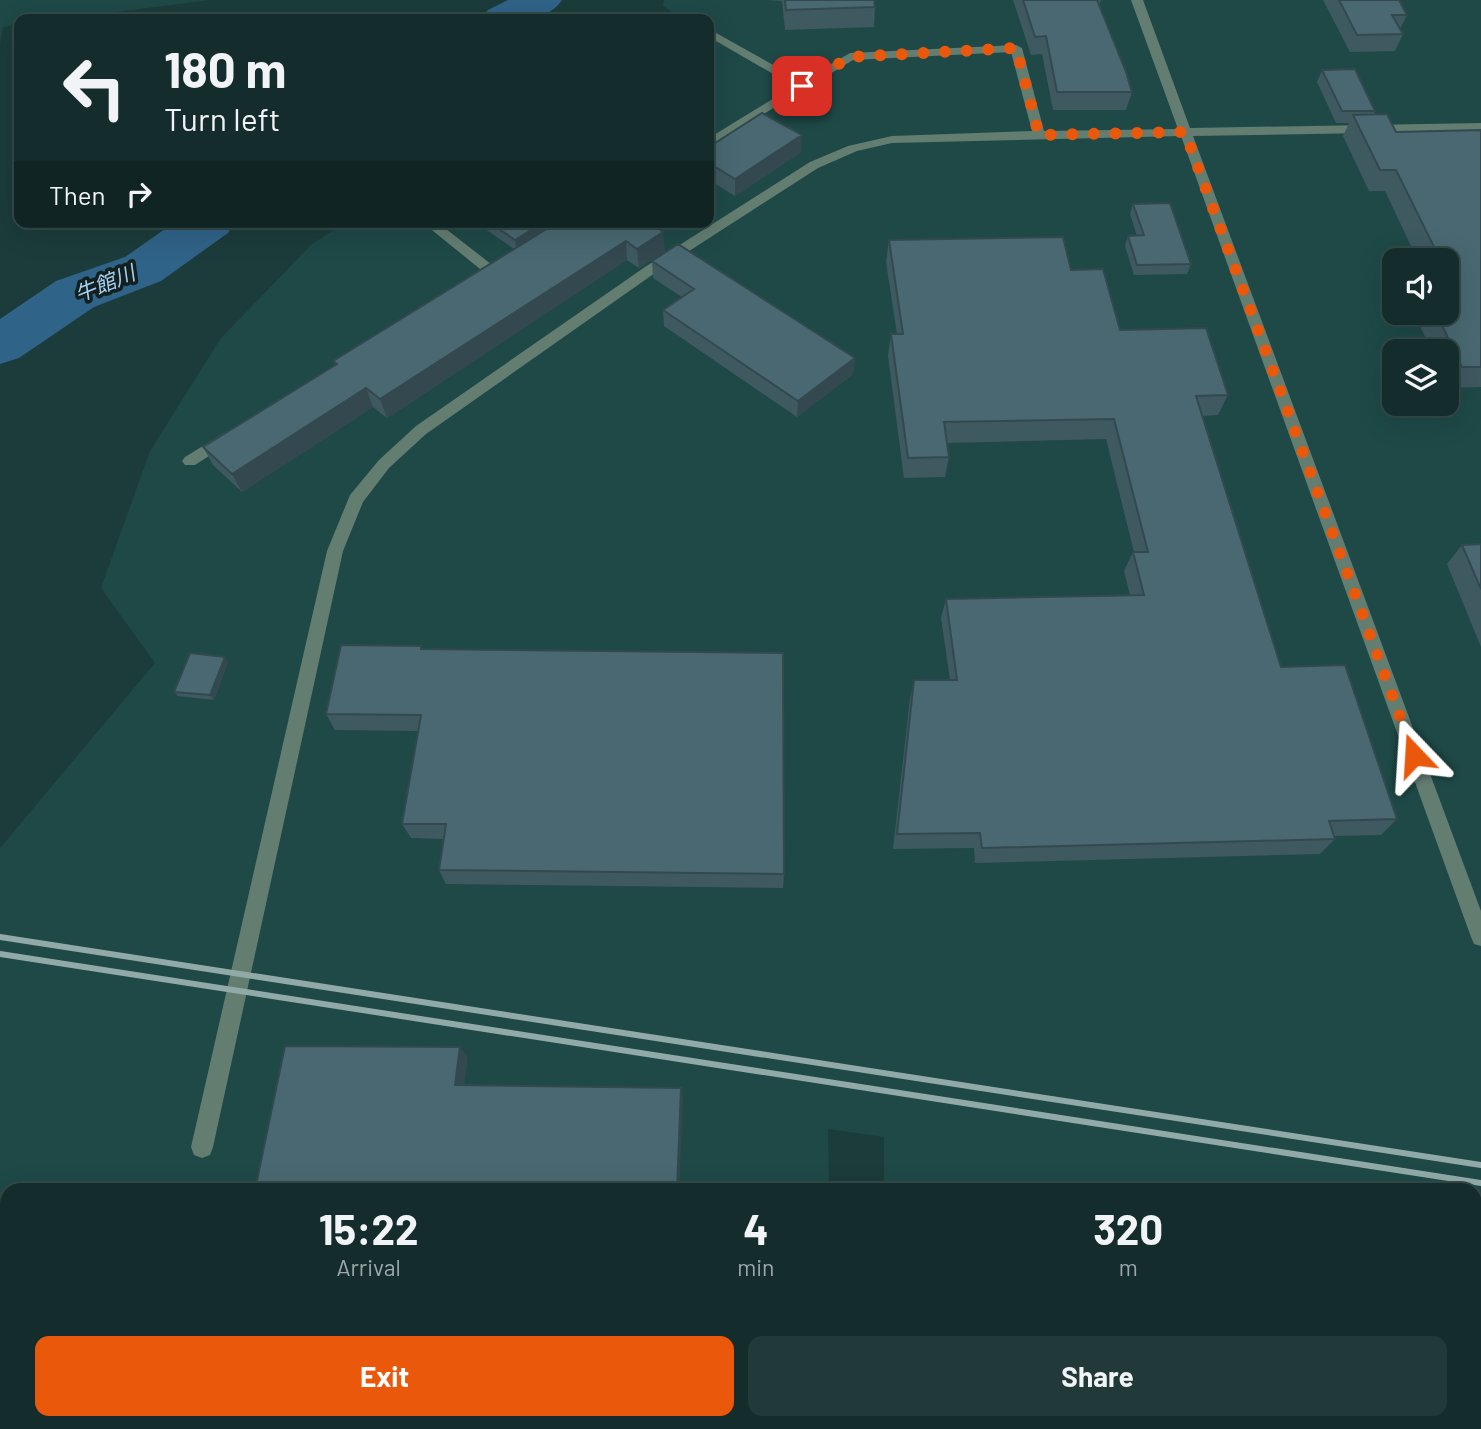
<!DOCTYPE html>
<meta charset="utf-8">
<style>
:root{--surface:#142d2c;--page:#213938;--text:#f1f3f6;--muted:#9da8a9;--line:#334948;--accent:#ea580c}
body{margin:0;font-family:Barlow,"Noto Sans JP",sans-serif;background:var(--page);color:var(--text);height:100vh;display:flex;flex-direction:column;font-size:26px;white-space:nowrap}
*{box-sizing:border-box;margin:0}
p{font-size:23px;color:var(--muted)}
.icon{flex:none;width:38px;height:38px;fill:none;stroke:currentColor;stroke-width:2;stroke-linecap:round;stroke-linejoin:round}
.map{position:relative;flex:1;overflow:hidden}
.side{position:absolute;left:0px;top:1183px;width:1482px;height:247px;display:flex;flex-direction:column;background:var(--surface);border-radius:21px 21px 0 0;box-shadow:0 7px 28px #0002,0 0 0 2px var(--line)}
.side>*{flex:none}
.banner{position:absolute;left:14px;top:14px;width:700px;height:214px;border-radius:14px;box-shadow:0 7px 28px #0002,0 0 0 2px var(--line);background:#142d2c;color:var(--text);overflow:hidden}
.buttons{position:absolute;left:1382px;top:248px;display:grid;gap:14px}
.buttons a{display:grid;place-items:center;width:77px;height:77px;border-radius:14px;background:var(--surface);box-shadow:0 7px 28px #0002,0 0 0 2px var(--line);font-size:35px}
.pin{position:absolute;display:grid;place-items:center;width:60px;height:60px;color:#fff;margin:-30px;border-radius:14px;box-shadow:0 4px 10px #0006}
.me{position:absolute;width:77px;margin:-38px;rotate:340deg;stroke-linejoin:round;filter:drop-shadow(0 0 5px #0008)}
.turn{display:flex;align-items:center;gap:24px;height:147px;padding:0 35px;font-size:32px}
.turn .icon{width:91px;height:91px;stroke-width:2.5}
.turn b{display:block;font-size:49px;line-height:60px}
.then{display:flex;align-items:center;height:66px;padding:0 35px;background:#0003;gap:14px;font-size:26px}
.eta{display:flex;justify-content:space-evenly;align-items:center;height:119px;text-align:center}
.eta b{font-size:42px;font-weight:700;line-height:49px}
.button{display:flex;gap:14px;margin-top:auto;padding:14px 35px}
.button a{flex:1;height:80px;border-radius:14px;background:var(--accent);color:#fff;font-size:28px;font-weight:700;line-height:80px;text-align:center}
.button a+a{background:var(--page);color:var(--text)}
.map>svg:first-child{display:block}
</style>
<div class="map">
<svg width="1481" height="1429" viewBox="0 0 1481 1429">
<rect width="100%" height="100%" fill="#1b3c3a"/>
<path fill="#1e4947" fill-rule="evenodd" d="M 0,0 L 211,0 L 59,19 L 19,19 L 19,24 L 3,27 L 0,44 Z
M 664,0 L 1481,0 L 1481,1429 L 816,1429 L 823,1423 L 1475,1423 L 1475,1190 L 884,1190 L 884,1137 L 828,1129 L 829,1190 L 7,1190 L 7,1240 L 0,1244 L 0,848 L 155,663 L 101,588 L 150,451 L 221,338 L 312,244 L 346,222 L 709,222 L 709,19 L 664,19 L 674,13 L 663,6 ZM 1395,261 L 1447,261 L 1447,313 L 1395,313 ZM 1395,352 L 1447,352 L 1447,404 L 1395,404 Z
M 73,1423 L 750,1423 L 747,1429 L 72,1429 Z"/>
<g fill="none" stroke-linecap="round" stroke-linejoin="round">
<path fill="#306388" fill-rule="evenodd" d="M 508,0 L 562,0 C 544,26 510,19 481,19 L 488,10 Z
M 175,222 L 235,222 L 228,233 L 161,281 L 94,307 L 19,358 L 0,364 L 0,319 L 56,281 L 125,257 Z"/>
<path fill="#637d71" fill-rule="evenodd" d="M 1131,0 L 1143,0 L 1190,128 L 1481,123 L 1481,131 L 1193,136 L 1481,911 L 1481,946 L 1474,944 L 1471,937 L 1181,136 L 892,143 L 857,151 L 818,168 L 655,273 L 426,434 L 389,468 L 363,502 L 343,551 L 213,1147 L 210,1155 L 202,1158 L 194,1155 L 191,1147 L 327,551 L 350,495 L 379,460 L 416,426 L 645,267 L 810,162 L 848,146 L 892,136 L 1032,131 L 1011,52 L 853,60 L 709,147 L 709,138 L 794,86 L 709,37 L 709,29 L 802,81 L 850,53 L 1016,45 L 1022,48 L 1044,131 L 1178,129 Z
M 422,222 L 437,222 L 500,271 L 500,277 L 490,277 Z
M 224,433 L 232,439 L 229,443 L 195,465 L 185,465 L 182,461 L 185,457 Z"/>
<path stroke="#91aaa8" stroke-width="6" d="M 0,937 L 1481,1165
M 0,954 L 1481,1183"/>
</g>
<path fill="#3f5961" d="M 766,0 L 874,0 L 875,7 L 874,27 L 785,30 L 782,1 Z
M 1013,0 L 1101,0 L 1099,6 L 1132,92 L 1126,110 L 1053,110 L 1042,54 L 1031,55 Z
M 1323,0 L 1399,0 L 1407,15 L 1400,29 L 1403,34 L 1395,51 L 1350,52 Z
M 1322,70 L 1375,111 L 1374,114 L 1396,132 L 1481,130 L 1481,387 L 1448,388 L 1447,352 L 1432,352 L 1414,313 L 1447,313 L 1447,261 L 1418,261 L 1385,191 L 1369,191 L 1343,136 L 1349,123 L 1336,123 L 1317,82 Z
M 709,147 L 801,152 L 735,196 L 709,180 Z
M 1133,204 L 1191,264 L 1187,274 L 1134,275 L 1125,246 L 1128,236 L 1137,236 L 1130,214 Z
M 475,222 L 552,222 L 552,226 L 655,222 L 655,226 L 665,251 L 639,268 L 627,260 L 387,418 L 373,407 L 242,492 L 213,465 L 203,447 L 335,365 L 333,361 L 514,249 Z
M 889,240 L 1071,270 L 1120,330 L 1228,395 L 1218,415 L 1203,416 L 1281,667 L 1397,819 L 1381,835 L 1334,836 L 1335,839 L 1320,854 L 975,863 L 974,848 L 893,849 L 910,698 L 914,680 L 950,680 L 941,618 L 946,599 L 1130,595 L 1124,571 L 1133,552 L 1134,552 L 1106,439 L 947,443 L 949,457 L 945,477 L 904,478 L 888,356 L 891,334 L 897,334 L 886,262 Z
M 652,261 L 855,358 L 853,374 L 797,417 L 664,326 L 663,310 L 682,297 L 653,278 Z
M 1481,544 L 1481,647 L 1447,564 L 1462,545 Z
M 421,646 L 423,649 L 784,874 L 783,888 L 446,884 L 439,870 L 444,839 L 411,838 L 402,824 L 419,731 L 335,730 L 326,714 Z
M 228,662 L 214,700 L 178,696 L 174,692 Z"/>
<path fill="#33494f" d="M 802,135 L 801,152 L 735,196 L 735,179 Z
M 544,222 L 552,222 L 553,230 L 517,252 L 515,240 Z
M 655,222 L 656,237 L 663,232 L 665,251 L 639,268 L 637,249 L 652,224 Z
M 626,241 L 627,260 L 387,418 L 380,399 Z
M 855,358 L 853,374 L 797,417 L 798,401 Z
M 366,388 L 373,407 L 242,492 L 232,474 Z
M 225,657 L 228,662 L 214,700 L 210,695 Z
M 460,1047 L 468,1057 L 463,1095 L 455,1085 Z
M 681,1088 L 683,1098 L 679,1190 L 677,1190 Z
M 630,1423 L 634,1423 L 633,1429 L 630,1429 Z"/>
<path fill="#496871" stroke="#33494f" stroke-width="2" d="M 785,0 L 874,0 L 875,7 L 786,10 Z
M 1023,0 L 1097,0 L 1126,72 L 1132,92 L 1057,92 L 1046,36 L 1035,37 Z
M 1339,0 L 1399,0 L 1407,15 L 1392,15 L 1403,34 L 1357,35 Z
M 1355,69 L 1375,111 L 1342,111 L 1322,70 Z
M 762,113 L 802,135 L 735,179 L 709,163 L 709,147 Z
M 1387,114 L 1396,132 L 1481,130 L 1481,367 L 1462,367 L 1436,313 L 1447,313 L 1447,278 L 1449,278 L 1447,273 L 1447,261 L 1441,261 L 1396,170 L 1380,170 L 1353,115 Z
M 1170,203 L 1191,264 L 1137,265 L 1128,236 L 1144,235 L 1133,204 Z
M 489,222 L 544,222 L 515,240 Z
M 558,222 L 654,222 L 652,224 L 663,232 L 637,249 L 626,241 L 380,399 L 366,388 L 232,474 L 203,447 L 337,364 L 333,361 Z
M 1063,237 L 1071,270 L 1103,269 L 1120,330 L 1206,328 L 1228,395 L 1196,396 L 1281,667 L 1345,665 L 1397,819 L 1329,821 L 1335,839 L 982,848 L 980,833 L 897,834 L 914,680 L 957,680 L 946,599 L 1144,595 L 1133,552 L 1148,552 L 1114,419 L 944,422 L 949,457 L 908,458 L 891,334 L 903,334 L 889,240 Z
M 678,244 L 855,358 L 798,401 L 663,310 L 694,289 L 652,261 Z
M 1481,544 L 1481,589 L 1462,545 Z
M 341,645 L 421,646 L 421,649 L 783,653 L 784,874 L 439,870 L 446,824 L 402,824 L 421,715 L 326,714 Z
M 190,653 L 225,657 L 210,695 L 174,692 Z
M 285,1046 L 460,1047 L 455,1085 L 681,1088 L 677,1190 L 255,1190 Z
M 207,1423 L 630,1423 L 630,1429 L 206,1429 Z"/>
<g fill="none" stroke-linecap="round" stroke-linejoin="round">
<path stroke="#ea580c" stroke-width="12" stroke-dasharray="0 21.6" d="M 802,86 L 850,57 L 1016,48 L 1039,135 L 1185,132 L 1414,755"/>
</g>
<g text-anchor="middle" stroke-width="7" stroke-linejoin="round" paint-order="stroke">
<g font-size="21" font-style="italic" fill="#a6d1f3" stroke="#12201f">
<text transform="translate(105 284) rotate(-22)" y="7">牛館川</text>
</g>
</g>
</svg>
<div class="buttons">
<a><svg class="icon" aria-label="sound" viewBox="0 0 24 24"><path d="M4 9h4l5-4v14l-5-4H4zM17 9q2 3 0 6"/></svg></a>
<a><svg class="icon" aria-label="layers" viewBox="0 0 24 24"><path d="M12 4l9 5-9 5-9-5zM3 14l9 5 9-5"/></svg></a>
</div>
<div class="pin" style="left:802px;top:86px;background:#d93025"><svg class="icon" aria-label="arrive" viewBox="0 0 24 24"><path d="M6 21V4h12l-3 4 3 4H6"/></svg></div>
<svg class="me" style="left:1414px;top:755px" viewBox="-20 -20 40 40"><path d="M0-17L14 15 0 8-14 15z" fill="#ea580c" stroke="#fff" stroke-width="4"/></svg>
<div class="banner">
<div class="turn"><svg class="icon" aria-label="left" viewBox="0 0 24 24"><path d="M17 20v-9H6M10 6l-5 5 5 5"/></svg><div><b>180 m</b>Turn left</div></div>
<div class="then">Then<svg class="icon" aria-label="right" viewBox="0 0 24 24"><path d="M7 20v-9h11M14 6l5 5-5 5"/></svg></div>
</div>
<section class="side">
<div class="eta">
<div><b>15:22</b><p>Arrival</p></div>
<div><b>4</b><p>min</p></div>
<div><b>320</b><p>m</p></div>
</div>
<div class="button"><a>Exit</a><a>Share</a></div>
</section>
</div>
